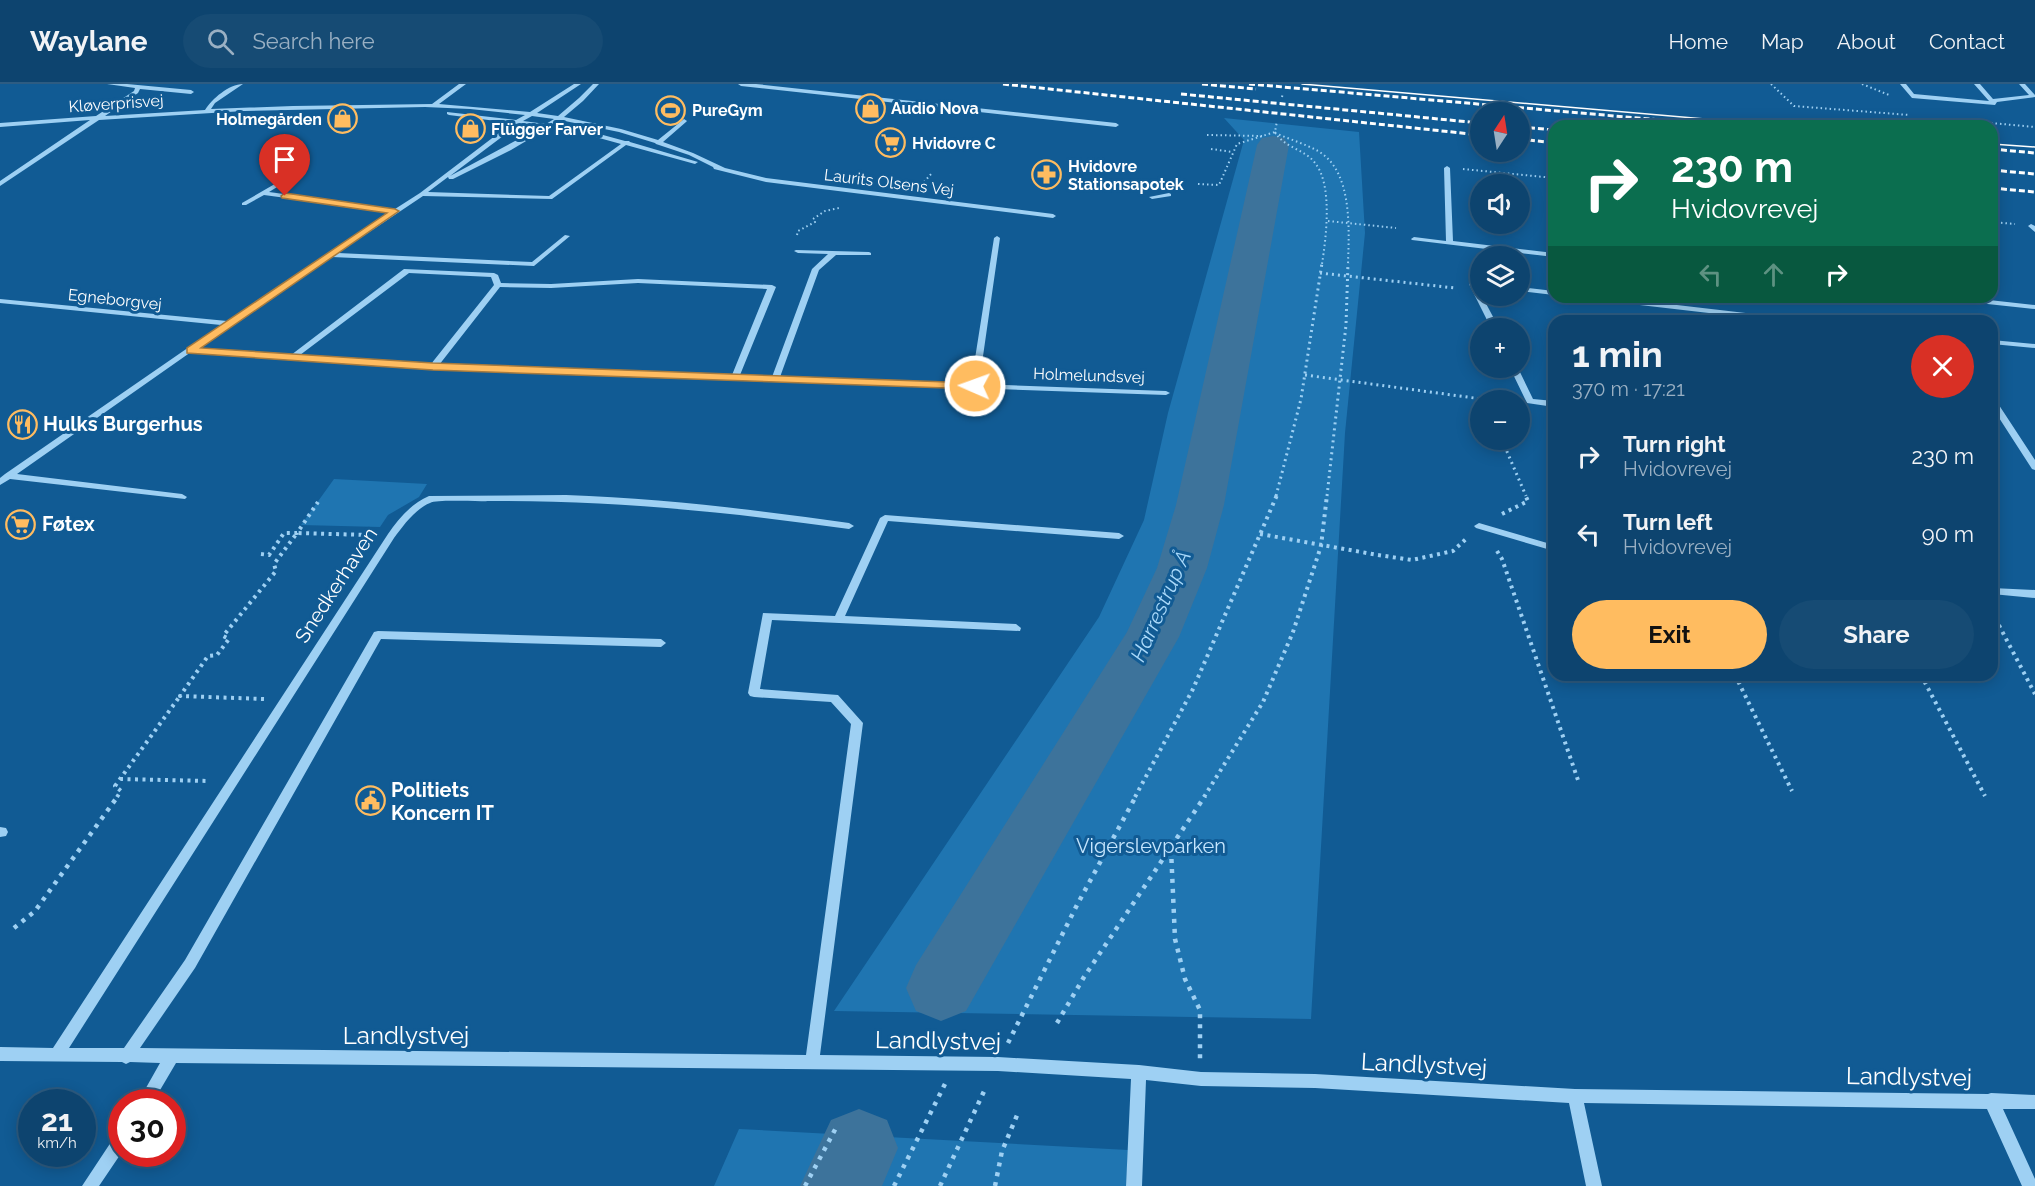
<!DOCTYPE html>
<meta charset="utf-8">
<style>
:root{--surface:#0d446f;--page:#164b74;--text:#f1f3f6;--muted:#9ab0c3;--line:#2d5c82;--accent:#ffbc60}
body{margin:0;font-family:Raleway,sans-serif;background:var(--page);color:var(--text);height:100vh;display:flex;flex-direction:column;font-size:22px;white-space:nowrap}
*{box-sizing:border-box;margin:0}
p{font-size:20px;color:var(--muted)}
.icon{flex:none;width:33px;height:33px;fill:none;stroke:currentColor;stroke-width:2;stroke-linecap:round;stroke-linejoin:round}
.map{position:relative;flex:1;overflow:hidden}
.details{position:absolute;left:1548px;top:231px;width:450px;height:366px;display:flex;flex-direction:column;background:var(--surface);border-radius:18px;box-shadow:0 3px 15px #0003,0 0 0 2px var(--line)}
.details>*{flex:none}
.guide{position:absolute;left:1548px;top:36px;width:450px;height:183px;border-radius:18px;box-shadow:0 3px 15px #0003,0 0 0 2px var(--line);background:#0b6e4f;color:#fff;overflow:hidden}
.needle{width:39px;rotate:12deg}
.tools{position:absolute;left:1470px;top:18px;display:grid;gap:12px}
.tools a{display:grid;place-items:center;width:60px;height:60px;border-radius:50%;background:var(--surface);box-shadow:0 3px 15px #0003,0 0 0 2px var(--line);font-size:30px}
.speed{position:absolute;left:18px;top:1005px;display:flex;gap:12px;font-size:30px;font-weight:700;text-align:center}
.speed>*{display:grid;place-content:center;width:78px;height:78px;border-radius:50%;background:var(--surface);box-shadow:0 3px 15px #0003,0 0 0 2px var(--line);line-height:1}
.speed small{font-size:15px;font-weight:400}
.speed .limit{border:9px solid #d22;background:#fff;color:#111}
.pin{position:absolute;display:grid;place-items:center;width:51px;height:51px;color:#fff;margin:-62px -26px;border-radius:50% 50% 50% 0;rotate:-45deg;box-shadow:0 0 6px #0007}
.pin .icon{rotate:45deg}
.me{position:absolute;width:66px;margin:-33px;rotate:272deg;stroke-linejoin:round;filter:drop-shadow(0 0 4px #0008)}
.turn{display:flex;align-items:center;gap:21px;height:126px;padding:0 24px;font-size:27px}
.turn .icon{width:78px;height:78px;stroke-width:2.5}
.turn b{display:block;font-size:42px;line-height:51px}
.lanes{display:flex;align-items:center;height:57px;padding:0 24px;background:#0003;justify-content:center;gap:30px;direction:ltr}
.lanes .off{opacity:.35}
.round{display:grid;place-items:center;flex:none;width:63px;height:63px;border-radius:32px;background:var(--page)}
.overview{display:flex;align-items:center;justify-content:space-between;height:102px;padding:0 24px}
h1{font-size:36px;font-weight:700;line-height:45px}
.primary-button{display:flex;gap:12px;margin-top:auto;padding:12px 24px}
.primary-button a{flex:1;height:69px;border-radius:36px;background:var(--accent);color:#111;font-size:24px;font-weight:700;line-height:69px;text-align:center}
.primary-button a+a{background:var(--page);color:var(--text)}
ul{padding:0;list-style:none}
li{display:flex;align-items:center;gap:18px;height:78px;padding:0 24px}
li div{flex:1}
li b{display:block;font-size:22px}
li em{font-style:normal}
header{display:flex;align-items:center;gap:36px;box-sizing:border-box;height:84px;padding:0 30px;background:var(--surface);border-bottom:2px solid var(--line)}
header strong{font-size:28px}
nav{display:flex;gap:33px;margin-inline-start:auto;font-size:21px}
.search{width:420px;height:54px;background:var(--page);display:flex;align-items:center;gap:15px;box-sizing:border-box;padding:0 21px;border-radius:33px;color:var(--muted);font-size:22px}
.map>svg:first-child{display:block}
</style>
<header>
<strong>Waylane</strong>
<div class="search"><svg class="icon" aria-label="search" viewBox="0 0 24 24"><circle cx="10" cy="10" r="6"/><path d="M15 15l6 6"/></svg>Search here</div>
<nav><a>Home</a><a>Map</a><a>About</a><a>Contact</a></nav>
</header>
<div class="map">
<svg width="2035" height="1102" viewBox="0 0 2035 1102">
<rect width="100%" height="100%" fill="#115b94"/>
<path fill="#1f75b1" d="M 1224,34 L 1359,48 L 1365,149 L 1345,349 L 1311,935 L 834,927 L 1099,533 L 1144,436 L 1168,329 L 1244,56 Z
M 334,395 L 427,400 L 419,413 L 388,431 L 380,443 L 301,441 Z
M 739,1045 L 1128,1066 L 1126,1102 L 714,1102 Z"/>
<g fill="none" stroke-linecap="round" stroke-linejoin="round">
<path fill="#3d739b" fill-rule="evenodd" d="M 1273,52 L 1284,54 L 1289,61 L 1224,421 L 1207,484 L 1179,553 L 966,927 L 941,937 L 916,927 L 906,904 L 916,881 L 1127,548 L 1157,484 L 1176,421 L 1257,61 L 1262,54 Z
M 859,1025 L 887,1036 L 898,1064 L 882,1102 L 800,1102 L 831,1036 Z"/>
<path stroke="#9ed0f3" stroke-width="2" stroke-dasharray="1.5 3" stroke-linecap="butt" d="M 1771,0 L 1794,22 L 1909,31
M 1862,0 L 1889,11
M 1282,13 L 1283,9
M 1991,39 L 2035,43
M 1275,48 C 1284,64 1305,65 1315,79 C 1333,101 1326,154 1322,180
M 1275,49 C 1289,55 1305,60 1318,67 C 1353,87 1349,146 1348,180
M 1207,51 L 1262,52
M 1211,65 L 1233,68
M 1463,85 L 1554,94
M 924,98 L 932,89
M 1198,100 L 1219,101 L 1237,60 L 1275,48 L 1277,37
M 1328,137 L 1396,144
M 1992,138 L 2015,140
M 797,151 L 798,147 L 815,138 L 813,135 L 825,127 L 839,124"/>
<path stroke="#9ed0f3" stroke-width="3" stroke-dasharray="2 4" stroke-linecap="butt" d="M 1320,189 L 1455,204
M 1305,291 L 1489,316
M 1502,356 L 1526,412
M 1276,412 L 1301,315 L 1322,179
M 1327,412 L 1346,241 L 1348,179"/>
<path stroke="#9ed0f3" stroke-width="4" stroke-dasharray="3 4.5" stroke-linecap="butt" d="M 1502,430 L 1528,417 L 1525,411
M 1260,450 L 1378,471
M 1497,467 L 1502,475 L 1579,699
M 261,470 L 269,471 L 284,449 L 297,449 L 318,418
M 1378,471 L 1412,476 L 1453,467 L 1467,454
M 1992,528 L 2035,610
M 1735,591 L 1792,707
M 1921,591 L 1985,712
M 264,615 L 180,612 L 208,572 L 217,571 L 229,555 L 223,552 L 276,487 L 274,480 L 297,449 L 368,451
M 120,695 L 209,697
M 117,713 L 121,707 L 115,702 L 180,612
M 1135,713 L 1193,605 L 1277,411
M 1204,713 L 1263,618 L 1293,548 L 1321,462 L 1327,411"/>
<path stroke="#9ed0f3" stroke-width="4.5" stroke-dasharray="4 6" stroke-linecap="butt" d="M 1171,765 L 1175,855 L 1185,895 L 1200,926 L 1200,975
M 14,844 L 35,827 L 118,712
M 1057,939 L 1084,893 L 1205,712
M 1008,959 L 1077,821 L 1136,712
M 805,1102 L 837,1042
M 894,1102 L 945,1000
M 940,1102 L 986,1003
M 995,1102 L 1002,1067 L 1018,1029"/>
<path fill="#9ed0f3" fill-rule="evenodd" d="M 107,0 L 127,0 L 191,6 L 194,8 L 191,10 L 140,5 L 138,9 L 105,32 L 205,26 C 212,15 229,0 243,0 L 215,19 L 211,25 L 293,22 L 432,20 L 459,0 L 466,0 L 439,20 L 530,28 L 574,0 L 581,0 L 537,29 L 558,32 L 579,14 L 593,0 L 599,0 L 583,17 L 564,33 L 621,45 L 658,56 L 684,35 L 687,37 L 686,38 L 663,58 L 693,69 L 725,84 L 766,94 L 1053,130 L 1056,132 L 1053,134 L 766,98 L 714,85 L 713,83 L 689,71 L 656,60 L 655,59 L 619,48 L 560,36 L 552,41 L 581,45 L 625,57 L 629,57 L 630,58 L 698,78 L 695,80 L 626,61 L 552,115 L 423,112 L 338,169 L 532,178 L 565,151 L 570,152 L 534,182 L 332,173 L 197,264 L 291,271 L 404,185 L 494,189 L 498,191 L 501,199 L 551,200 L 638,195 L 772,201 L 776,203 L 740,291 L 772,293 L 812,185 L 828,170 L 798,169 L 794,167 L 796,166 L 869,168 L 871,169 L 871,171 L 836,171 L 819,186 L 780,293 L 971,300 L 994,154 L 997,152 L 1000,154 L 979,300 L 1166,307 L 1170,309 L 1166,311 L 433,285 L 191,268 L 17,390 L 182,410 L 187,413 L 185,415 L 10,395 L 0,401 L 0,394 L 5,390 L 221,241 L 0,219 L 0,215 L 227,237 L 390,128 L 264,111 L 246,121 L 242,121 L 242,119 L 280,97 L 282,98 L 282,100 L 269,108 L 395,125 L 420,109 L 512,39 L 449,31 L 447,30 L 447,28 L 516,36 L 525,31 L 470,25 L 425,23 L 244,27 L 99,36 L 0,102 L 0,97 L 90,36 L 0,43 L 0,39 L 96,32 L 134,7 L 135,4 ZM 532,32 L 554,35 L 546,40 L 523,37 ZM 519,40 L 541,43 L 450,92 ZM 548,44 L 581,49 L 621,60 L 549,112 L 428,108 L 448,93 L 449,95 L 453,95 L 511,66 ZM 409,189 L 491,193 L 494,201 L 431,280 L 300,271 ZM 638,199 L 767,205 L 732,291 L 439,281 L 500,203 L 551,204 Z
M 738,0 L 756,0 L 1116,39 L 1119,41 L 1116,43 L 741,2 Z
M 1900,0 L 1906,0 L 1914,10 L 1989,17 L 1974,0 L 1980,0 L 1993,15 L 2029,11 L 2019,0 L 2025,0 L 2035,11 L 2035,13 L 1997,18 L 1995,21 L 1912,14 Z
M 1447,82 L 1450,84 L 1453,157 L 1554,169 L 1554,173 L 1412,156 L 1411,155 L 1414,153 L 1446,157 L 1444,84 Z
M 1169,109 L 1171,110 L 1171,112 L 1152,115 L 1149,113 Z
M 2031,140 L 2035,142 L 2035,148 L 2028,142 Z
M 1470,198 L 1480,199 L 1480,203 L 1478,203 L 1480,212 L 1482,212 L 1499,244 L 1491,244 L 1469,200 Z
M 1520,203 L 1554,207 L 1554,211 L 1520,207 Z
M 1584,213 L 1608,213 L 1798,235 L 1802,237 L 1778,237 L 1588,215 Z
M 1937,213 L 1962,213 L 2035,221 L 2035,225 L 1941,215 Z
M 1992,256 L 2035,260 L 2035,264 L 1992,260 Z
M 1510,284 L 1518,284 L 1533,315 L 1554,317 L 1554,323 L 1527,319 Z
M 1992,314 L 1995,315 L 2035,376 L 2035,386 L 2032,385 L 1992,323 Z
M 566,411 C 661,414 755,426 849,439 L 854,442 L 849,445 C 729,428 610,416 489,417 C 477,418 438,415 430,419 C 415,425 403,442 394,454 L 69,964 L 124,964 L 185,876 L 374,548 L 378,547 L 661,555 L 666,559 L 661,563 L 381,555 L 195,884 L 140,964 L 806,971 L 851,640 L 831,618 L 754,613 L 750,612 L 748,609 L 763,529 L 835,532 L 880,434 L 885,431 L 1119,449 L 1124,452 L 1119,455 L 888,437 L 845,532 L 1016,540 L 1021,544 L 1020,547 L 772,536 L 760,605 L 838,611 L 863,639 L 820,971 L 998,973 L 1139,981 L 1201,988 L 1315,990 L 1575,1005 L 1988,1010 L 1991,1009 L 2035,1011 L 2035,1025 L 2003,1025 L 2035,1095 L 2035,1102 L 2022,1102 L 1987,1025 L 1584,1019 L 1602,1102 L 1586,1102 L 1569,1019 L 1315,1004 L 1201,1002 L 1146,996 L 1142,1102 L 1126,1102 L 1131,995 L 998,987 L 176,979 L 153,1018 L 138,1018 L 160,979 L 130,978 L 126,980 L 122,978 L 0,977 L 0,963 L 53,964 L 388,450 C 398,435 412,419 429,412 Z
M 1479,439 L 1554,461 L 1554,467 L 1476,444 L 1474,442 Z
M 1992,504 L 2035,506 L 2035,514 L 1992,510 Z
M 0,743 L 6,744 L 8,748 L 6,752 L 0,753 Z
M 122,1047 L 122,1068 L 99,1102 L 82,1102 L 117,1049 Z"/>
<path stroke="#fff" stroke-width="1.5" d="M 1302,0 L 1787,42
M 1780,37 L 1834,42
M 1992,60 L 2035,63"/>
<path stroke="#fff" stroke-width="3" stroke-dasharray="6 3" stroke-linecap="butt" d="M 1003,0 L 1480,51
M 1202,0 L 1256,5
M 1249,0 L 1729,42
M 1181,10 L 1480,39
M 1520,43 L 1554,46
M 1520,55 L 1554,59
M 1992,65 L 2035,69
M 1992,86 L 2035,90
M 1992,104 L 2035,108"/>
</g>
<path fill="#ffbc60" stroke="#a67a3e" stroke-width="1.5" d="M 285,109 L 395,125 L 399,127 L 201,264 L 433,279 L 975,299 L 981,302 L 975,305 L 433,286 L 187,269 L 187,264 L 387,129 L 282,114 L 281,112 Z"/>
<defs>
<symbol id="shop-ring" viewBox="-11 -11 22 22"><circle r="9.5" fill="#115b94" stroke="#ffbc60" stroke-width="1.5"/><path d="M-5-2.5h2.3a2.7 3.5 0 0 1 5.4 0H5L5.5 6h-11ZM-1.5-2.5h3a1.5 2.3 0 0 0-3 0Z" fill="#ffbc60"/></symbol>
<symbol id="stadium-ring" viewBox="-11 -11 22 22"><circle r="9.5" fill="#115b94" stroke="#ffbc60" stroke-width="1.5"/><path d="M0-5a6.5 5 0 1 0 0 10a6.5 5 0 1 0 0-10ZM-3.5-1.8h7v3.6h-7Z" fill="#ffbc60"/></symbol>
<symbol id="supermarket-ring" viewBox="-11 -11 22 22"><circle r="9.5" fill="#115b94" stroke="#ffbc60" stroke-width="1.5"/><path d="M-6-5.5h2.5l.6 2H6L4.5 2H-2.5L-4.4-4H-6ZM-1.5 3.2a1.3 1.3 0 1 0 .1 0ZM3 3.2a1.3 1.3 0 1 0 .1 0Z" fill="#ffbc60"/></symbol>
<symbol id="pharmacy-ring" viewBox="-11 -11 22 22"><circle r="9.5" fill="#115b94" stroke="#ffbc60" stroke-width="1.5"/><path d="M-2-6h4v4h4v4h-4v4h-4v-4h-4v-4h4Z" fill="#ffbc60"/></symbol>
<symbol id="restaurant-ring" viewBox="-11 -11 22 22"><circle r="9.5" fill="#115b94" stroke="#ffbc60" stroke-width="1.5"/><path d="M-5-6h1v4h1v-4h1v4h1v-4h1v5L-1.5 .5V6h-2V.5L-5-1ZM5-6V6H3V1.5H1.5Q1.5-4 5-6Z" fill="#ffbc60"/></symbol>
<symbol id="civic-ring" viewBox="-11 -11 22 22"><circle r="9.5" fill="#115b94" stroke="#ffbc60" stroke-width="1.5"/><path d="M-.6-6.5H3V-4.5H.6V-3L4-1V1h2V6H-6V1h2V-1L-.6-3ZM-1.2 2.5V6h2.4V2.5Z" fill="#ffbc60"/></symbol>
</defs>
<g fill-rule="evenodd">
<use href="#shop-ring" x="854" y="8" width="33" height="33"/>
<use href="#stadium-ring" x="654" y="10" width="33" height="33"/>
<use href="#shop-ring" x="326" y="18" width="33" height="33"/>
<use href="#shop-ring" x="454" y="28" width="33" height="33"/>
<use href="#supermarket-ring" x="874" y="42" width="33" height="33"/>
<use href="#pharmacy-ring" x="1030" y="74" width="33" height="33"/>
<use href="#restaurant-ring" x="6" y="324" width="33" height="33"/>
<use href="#supermarket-ring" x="4" y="424" width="33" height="33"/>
<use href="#civic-ring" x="354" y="700" width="33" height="33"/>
</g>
<g text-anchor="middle" stroke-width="6" stroke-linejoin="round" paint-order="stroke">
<g font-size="16" fill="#fff" stroke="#115b94">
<text transform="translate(116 19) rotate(-4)" y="6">Kløverprisvej</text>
<text transform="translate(889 98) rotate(7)" y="6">Laurits Olsens Vej</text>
<text transform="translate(115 215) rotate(6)" y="6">Egneborgvej</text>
<text transform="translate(1089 291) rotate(2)" y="6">Holmelundsvej</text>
</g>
<g font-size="16" font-weight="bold" fill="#fff" stroke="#115b94" text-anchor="start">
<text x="891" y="30">Audio Nova</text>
<text x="692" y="32">PureGym</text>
<text x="322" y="41" text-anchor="end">Holmegården</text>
<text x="491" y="51">Flügger Farver</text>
<text x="912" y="65">Hvidovre C</text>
<text x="1068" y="88">Hvidovre<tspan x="1068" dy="18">Stationsapotek</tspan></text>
</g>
<g font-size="20" font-weight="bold" fill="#fff" stroke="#115b94" text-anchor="start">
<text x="43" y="347">Hulks Burgerhus</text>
<text x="42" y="447">Føtex</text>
<text x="391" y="713">Politiets<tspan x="391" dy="23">Koncern IT</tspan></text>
</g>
<g font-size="20" fill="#fff" stroke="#115b94">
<text transform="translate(336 501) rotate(-57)" y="7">Snedkerhaven</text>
</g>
<g font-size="20" fill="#c6e6fe" stroke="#115b94">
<text x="1151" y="769">Vigerslevparken</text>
</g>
<g font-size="21" font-style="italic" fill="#aad9fa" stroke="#115b94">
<text transform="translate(1161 522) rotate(-66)" y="7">Harrestrup Å</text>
</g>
<g font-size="24" fill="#fff" stroke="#115b94">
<text x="406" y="960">Landlystvej</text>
<text transform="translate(938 957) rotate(1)" y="8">Landlystvej</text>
<text transform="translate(1424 981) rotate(3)" y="8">Landlystvej</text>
<text transform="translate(1909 993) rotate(1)" y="8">Landlystvej</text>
</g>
</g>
</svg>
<div class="tools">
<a><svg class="needle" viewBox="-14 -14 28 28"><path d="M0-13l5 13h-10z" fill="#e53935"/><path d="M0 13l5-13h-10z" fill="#9ab0c3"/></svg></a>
<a><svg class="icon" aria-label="sound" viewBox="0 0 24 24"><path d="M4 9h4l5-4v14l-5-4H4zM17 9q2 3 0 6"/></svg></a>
<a><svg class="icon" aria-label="layers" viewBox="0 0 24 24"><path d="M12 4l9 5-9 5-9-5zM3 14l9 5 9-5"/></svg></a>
<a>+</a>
<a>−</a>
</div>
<div class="speed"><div>21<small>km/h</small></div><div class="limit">30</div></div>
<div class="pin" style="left:285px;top:112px;background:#d93025"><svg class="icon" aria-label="arrive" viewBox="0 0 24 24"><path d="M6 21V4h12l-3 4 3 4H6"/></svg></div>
<svg class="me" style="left:975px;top:302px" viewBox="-20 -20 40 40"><circle r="17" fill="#ffbc60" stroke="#fff" stroke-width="3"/><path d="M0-11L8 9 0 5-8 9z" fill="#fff"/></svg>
<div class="guide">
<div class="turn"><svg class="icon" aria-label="right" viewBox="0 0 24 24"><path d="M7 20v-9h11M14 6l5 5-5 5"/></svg><div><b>230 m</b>Hvidovrevej</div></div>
<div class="lanes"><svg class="icon off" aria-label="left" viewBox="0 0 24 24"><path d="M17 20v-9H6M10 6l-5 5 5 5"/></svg><svg class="icon off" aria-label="ahead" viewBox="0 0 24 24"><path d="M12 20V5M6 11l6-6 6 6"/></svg><svg class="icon" aria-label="right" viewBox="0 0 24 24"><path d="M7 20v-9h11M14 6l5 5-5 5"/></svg></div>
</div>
<section class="details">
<div class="overview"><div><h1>1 min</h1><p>370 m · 17:21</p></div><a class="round" style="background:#d93025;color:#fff"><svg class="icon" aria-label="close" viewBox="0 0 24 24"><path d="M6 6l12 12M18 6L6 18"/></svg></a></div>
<ul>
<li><svg class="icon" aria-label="right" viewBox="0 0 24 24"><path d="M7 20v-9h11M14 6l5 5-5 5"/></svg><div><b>Turn right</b><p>Hvidovrevej</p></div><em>230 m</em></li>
<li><svg class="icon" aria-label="left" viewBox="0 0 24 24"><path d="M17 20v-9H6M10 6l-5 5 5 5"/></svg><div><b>Turn left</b><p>Hvidovrevej</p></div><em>90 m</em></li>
</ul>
<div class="primary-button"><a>Exit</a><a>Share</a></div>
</section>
</div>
